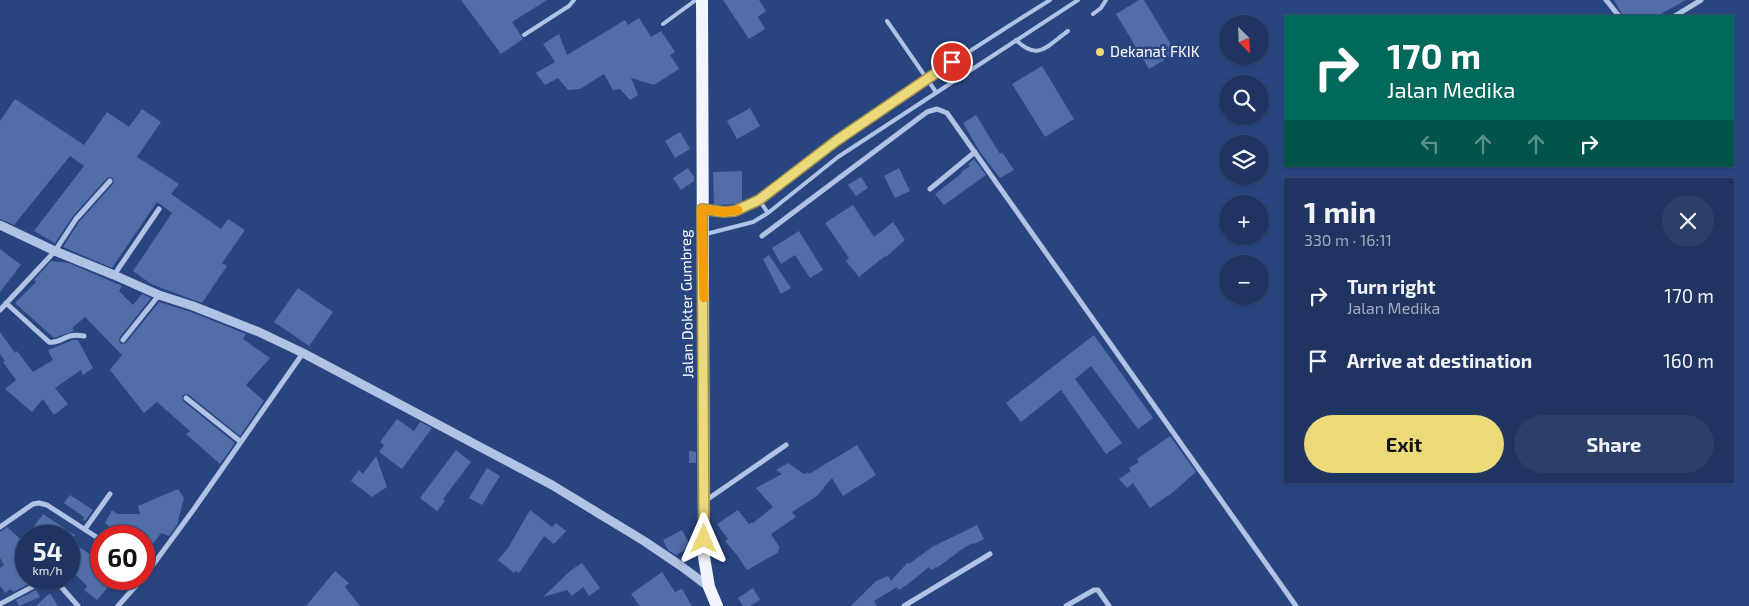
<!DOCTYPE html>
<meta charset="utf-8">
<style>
:root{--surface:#1f3460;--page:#2c3f69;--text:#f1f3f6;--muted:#a1aabd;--line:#3c4f75;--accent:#ecd979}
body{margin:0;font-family:"Exo 2",sans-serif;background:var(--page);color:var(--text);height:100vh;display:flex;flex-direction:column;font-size:19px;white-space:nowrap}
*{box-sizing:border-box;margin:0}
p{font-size:16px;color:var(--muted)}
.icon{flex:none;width:28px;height:28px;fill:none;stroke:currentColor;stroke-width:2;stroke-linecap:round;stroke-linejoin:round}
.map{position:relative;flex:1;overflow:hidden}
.panel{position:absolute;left:1284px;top:178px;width:450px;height:305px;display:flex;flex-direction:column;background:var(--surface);border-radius:0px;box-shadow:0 1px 4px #0004,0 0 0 1px var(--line)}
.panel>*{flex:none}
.banner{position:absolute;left:1284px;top:15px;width:450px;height:152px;border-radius:0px;box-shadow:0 1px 4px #0004,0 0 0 1px var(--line);background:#00695c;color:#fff;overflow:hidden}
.needle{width:32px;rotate:156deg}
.buttons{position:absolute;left:1219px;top:15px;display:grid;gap:10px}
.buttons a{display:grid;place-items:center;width:50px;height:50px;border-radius:50%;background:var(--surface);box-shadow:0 1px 4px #0004,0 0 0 1px var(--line);font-size:25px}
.speed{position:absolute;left:15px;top:525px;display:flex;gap:10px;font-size:25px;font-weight:700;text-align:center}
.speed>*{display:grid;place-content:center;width:65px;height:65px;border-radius:50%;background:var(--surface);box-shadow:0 1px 4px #0004,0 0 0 1px var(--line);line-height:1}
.speed small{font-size:12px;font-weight:400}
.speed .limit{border:8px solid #d22;background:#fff;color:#111}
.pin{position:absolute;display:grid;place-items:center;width:42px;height:42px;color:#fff;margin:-21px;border:2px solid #fff;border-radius:50%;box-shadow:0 1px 5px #0007}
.me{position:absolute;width:55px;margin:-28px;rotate:0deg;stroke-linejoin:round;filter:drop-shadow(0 0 4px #0008)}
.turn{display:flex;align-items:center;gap:18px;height:105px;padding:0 20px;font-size:22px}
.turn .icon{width:65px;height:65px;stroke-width:2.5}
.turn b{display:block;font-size:35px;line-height:42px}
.lanes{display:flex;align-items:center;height:48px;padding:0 20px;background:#0003;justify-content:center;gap:25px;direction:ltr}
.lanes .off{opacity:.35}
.round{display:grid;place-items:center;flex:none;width:52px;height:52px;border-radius:26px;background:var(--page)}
.headline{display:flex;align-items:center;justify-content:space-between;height:85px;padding:0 20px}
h1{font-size:30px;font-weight:700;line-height:38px}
.action{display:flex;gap:10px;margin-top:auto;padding:10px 20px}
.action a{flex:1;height:58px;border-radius:30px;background:var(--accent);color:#111;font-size:20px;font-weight:700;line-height:58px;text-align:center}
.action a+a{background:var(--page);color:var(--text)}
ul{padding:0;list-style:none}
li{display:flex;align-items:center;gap:15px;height:65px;padding:0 20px}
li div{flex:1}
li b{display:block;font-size:19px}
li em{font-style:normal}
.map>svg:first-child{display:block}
</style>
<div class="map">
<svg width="1749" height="606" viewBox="0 0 1749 606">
<rect width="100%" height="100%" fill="#294580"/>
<path fill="#526ea9" d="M 461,0 L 547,0 L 512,22 L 523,39 L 501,54 Z
M 723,0 L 759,0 L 766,11 L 758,17 L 765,29 L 749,39 Z
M 1139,0 L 1144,0 L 1176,53 L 1149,69 L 1116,14 Z
M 1614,0 L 1686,0 L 1657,16 L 1623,16 Z
M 639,18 L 651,37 L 661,31 L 675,52 L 670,55 L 679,69 L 654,85 L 631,78 L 638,95 L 630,100 L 620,89 L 613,90 L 604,74 L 580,89 L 568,90 L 558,78 L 545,85 L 536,73 L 555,62 L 543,44 L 559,34 L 567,55 L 625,20 L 628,25 Z
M 1042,66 L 1074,119 L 1045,137 L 1012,84 Z
M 15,99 L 84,145 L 107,112 L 129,127 L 142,109 L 161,122 L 137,157 L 179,184 L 171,194 L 221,229 L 228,219 L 245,230 L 222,263 L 227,266 L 202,303 L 151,284 L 133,271 L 172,213 L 157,202 L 112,268 L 63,247 L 79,222 L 113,184 L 114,180 L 111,177 L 107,178 L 73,216 L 55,243 L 34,231 L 84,166 L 70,156 L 14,225 L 0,219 L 0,121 Z
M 750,108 L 760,126 L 737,139 L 727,121 Z
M 976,115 L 1000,154 L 1002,152 L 1014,170 L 1000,178 L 980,152 L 963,123 Z
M 680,132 L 690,149 L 675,158 L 665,141 Z
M 974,159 L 986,175 L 944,205 L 935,194 L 962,173 L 961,172 L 970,166 L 968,164 Z
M 688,168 L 694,177 L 694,181 L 681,190 L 673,178 Z
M 899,168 L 910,191 L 895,198 L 884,176 Z
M 742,171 L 742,204 L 714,205 L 713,172 Z
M 861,177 L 868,188 L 856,196 L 848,185 Z
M 853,205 L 874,237 L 893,222 L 905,240 L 886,257 L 885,256 L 859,277 L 846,261 L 849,258 L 825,223 Z
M 799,231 L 823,270 L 810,278 L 795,255 L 781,264 L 772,248 Z
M 0,249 L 21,265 L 0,292 Z
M 769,255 L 791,288 L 781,294 L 763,259 Z
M 51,261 L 69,263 L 122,286 L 119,291 L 133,305 L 142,294 L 151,298 L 120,337 L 119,341 L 121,344 L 126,343 L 159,302 L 191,312 L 246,334 L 243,339 L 270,358 L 246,385 L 264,401 L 240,436 L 189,395 L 185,394 L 182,396 L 183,401 L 235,443 L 220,464 L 186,434 L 190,431 L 157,402 L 144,413 L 110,370 L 122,355 L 85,317 L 72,328 L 74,331 L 54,338 L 15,303 L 36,282 L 34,280 Z
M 298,288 L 333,312 L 309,346 L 274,322 Z
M 0,332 L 15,353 L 17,351 L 33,372 L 53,360 L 48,350 L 73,340 L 78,340 L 93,368 L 83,375 L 81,370 L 55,388 L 68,404 L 54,415 L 43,399 L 32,412 L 5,389 L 16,380 L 3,362 L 5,361 L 0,354 Z
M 1094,335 L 1153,418 L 1138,429 L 1091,366 L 1075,379 L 1122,443 L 1106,454 L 1061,390 L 1021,422 L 1006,403 Z
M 397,419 L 414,431 L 420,422 L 432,428 L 402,469 L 379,452 L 384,445 L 380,442 Z
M 1170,436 L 1196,472 L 1172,493 L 1150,508 L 1133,483 L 1127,488 L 1119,479 L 1131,471 L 1129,468 L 1139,462 L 1137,459 Z
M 857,445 L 876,475 L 843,496 L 832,478 L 817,496 L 792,512 L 796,517 L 771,534 L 780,548 L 778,550 L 779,552 L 747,570 L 737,555 L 725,541 L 728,539 L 717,524 L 738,510 L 749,524 L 752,522 L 753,523 L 773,507 L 756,488 L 782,474 L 776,470 L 788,463 L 804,474 L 808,472 L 809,474 Z
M 456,450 L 471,462 L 443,499 L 445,501 L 437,511 L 420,498 Z
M 689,451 L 696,452 L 696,463 L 689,463 Z
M 376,456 L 387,487 L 372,497 L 351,481 L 359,470 L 363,474 Z
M 487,468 L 500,476 L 482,505 L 469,498 Z
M 178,489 L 184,498 L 177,525 L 169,536 L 161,533 L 144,556 L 144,536 L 109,536 L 110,527 L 105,523 L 112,510 L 117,514 L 140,514 L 138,506 Z
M 70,495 L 93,510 L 85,521 L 83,520 L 84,517 L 64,503 Z
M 530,510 L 552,527 L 556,523 L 566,531 L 554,544 L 544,536 L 519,573 L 516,571 L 514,573 L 498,560 L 508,548 Z
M 43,514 L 76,536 L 27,536 Z
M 977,525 L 984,539 L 974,544 L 973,543 L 962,549 L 941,565 L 931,570 L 929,567 L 908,584 L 899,590 L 897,587 L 874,601 L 877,606 L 851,606 L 876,581 L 888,576 L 891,581 L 908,562 L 909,564 L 932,547 Z
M 7,527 L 26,544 L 26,579 L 31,579 L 33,582 L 13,592 L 11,589 L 5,593 L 0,586 L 0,568 L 4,565 L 0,558 L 0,532 Z
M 682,530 L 691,547 L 676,555 L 668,550 L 663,540 Z
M 69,541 L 101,561 L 101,579 L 115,579 L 97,600 L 84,590 L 87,586 L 69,568 Z
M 582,563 L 600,588 L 589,596 L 583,587 L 572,596 L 567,590 L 543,597 L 571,570 Z
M 335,571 L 349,583 L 345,587 L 360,606 L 306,606 Z
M 662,572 L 675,592 L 682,589 L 692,606 L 640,606 L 631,594 Z
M 753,588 L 760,600 L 750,606 L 743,606 L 738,598 Z
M 36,590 L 40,597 L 19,606 L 16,600 Z
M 50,593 L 58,606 L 36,606 Z"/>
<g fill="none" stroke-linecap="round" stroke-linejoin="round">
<path stroke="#b1c3e5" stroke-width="4" d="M 1093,14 L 1101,8 L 1106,0
M 887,21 L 936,92
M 663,24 L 696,0
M 524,35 L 569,6 L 574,0
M 1016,40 C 1038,62 1047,46 1068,31
M 759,200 L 768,213
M 704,209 C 718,211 731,214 745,207 C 779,191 806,161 837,140 C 907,92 978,45 1050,0
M 706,234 L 753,222 L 768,213 L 838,157 L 1078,0"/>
<path stroke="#b1c3e5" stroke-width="5" d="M 1606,0 L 1619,16
M 1675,16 L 1701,0
M 930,189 L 975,152
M 762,236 L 927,112 L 937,109 L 947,113 L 1296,606
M 114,275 L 159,209
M 6,303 L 49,342 C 63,344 64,332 84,336
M 0,310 L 55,251 L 76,219 L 110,181
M 123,340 L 159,295
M 186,398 L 241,442
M 705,501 L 786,445
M 0,527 L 33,504 L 39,503 L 47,505 L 101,540
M 85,529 L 110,494
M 144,577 L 194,509 L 303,353
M 0,604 L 47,579 L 56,581 L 78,606
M 118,606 L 142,579
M 904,606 L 990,554
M 1066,606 L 1094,590 L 1098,590 L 1109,606"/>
<path stroke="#b1c3e5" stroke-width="9" d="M 0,225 L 55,251 L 114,275 L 159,295 L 193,306 L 259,332 L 303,353 L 552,485 L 644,541 L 681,566 L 709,587"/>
<path stroke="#f2f5fd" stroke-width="12" d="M 702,0 C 701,186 705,372 704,557 L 709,587 L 717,606"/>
</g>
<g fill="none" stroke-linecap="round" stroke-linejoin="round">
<defs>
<path id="route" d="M 704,539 L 702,209 L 724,212 L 735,211 L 759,200 L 836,141 L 952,62"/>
</defs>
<use href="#route" stroke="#998d4f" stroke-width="12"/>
<use href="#route" stroke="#ecd979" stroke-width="9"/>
<path stroke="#f59e0b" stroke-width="9" d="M 704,298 L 702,209 L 724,212 L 738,210"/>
</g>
<circle fill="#ecd979" stroke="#294580" stroke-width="2" cx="1100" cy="52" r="5"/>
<g text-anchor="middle" stroke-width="5" stroke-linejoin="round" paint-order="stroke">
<g font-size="15" fill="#fff" stroke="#294580" text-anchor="start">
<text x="1110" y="57">Dekanat FKIK</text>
</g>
<g font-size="15" fill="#fff" stroke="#294580">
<text transform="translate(687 304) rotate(-91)" y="5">Jalan Dokter Gumbreg</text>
</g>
</g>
</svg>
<div class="buttons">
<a><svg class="needle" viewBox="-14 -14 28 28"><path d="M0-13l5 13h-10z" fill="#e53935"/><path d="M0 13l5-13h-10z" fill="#a1aabd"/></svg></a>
<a><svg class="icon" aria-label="search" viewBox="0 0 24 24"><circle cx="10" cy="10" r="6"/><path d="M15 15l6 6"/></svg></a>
<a><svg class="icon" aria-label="layers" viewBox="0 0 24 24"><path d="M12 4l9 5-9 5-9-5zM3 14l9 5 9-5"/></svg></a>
<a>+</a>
<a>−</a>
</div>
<div class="speed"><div>54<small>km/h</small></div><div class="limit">60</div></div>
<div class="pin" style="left:952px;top:62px;background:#d93025"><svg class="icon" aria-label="arrive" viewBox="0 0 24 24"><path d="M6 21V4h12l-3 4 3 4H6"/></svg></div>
<svg class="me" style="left:704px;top:539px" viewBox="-20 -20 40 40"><path d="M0-17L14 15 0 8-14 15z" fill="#ecd979" stroke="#fff" stroke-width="4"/></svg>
<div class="banner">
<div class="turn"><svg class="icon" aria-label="right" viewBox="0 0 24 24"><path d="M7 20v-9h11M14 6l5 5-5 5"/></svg><div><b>170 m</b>Jalan Medika</div></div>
<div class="lanes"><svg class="icon off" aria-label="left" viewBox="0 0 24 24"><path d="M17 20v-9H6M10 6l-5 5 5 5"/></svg><svg class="icon off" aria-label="ahead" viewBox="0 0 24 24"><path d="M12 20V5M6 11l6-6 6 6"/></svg><svg class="icon off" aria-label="ahead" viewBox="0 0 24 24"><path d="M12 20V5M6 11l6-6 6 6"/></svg><svg class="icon" aria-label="right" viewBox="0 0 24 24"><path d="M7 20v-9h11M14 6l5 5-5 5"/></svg></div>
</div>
<section class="panel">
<div class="headline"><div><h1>1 min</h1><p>330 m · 16:11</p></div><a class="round"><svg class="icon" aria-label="close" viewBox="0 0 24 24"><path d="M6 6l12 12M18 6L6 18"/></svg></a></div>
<ul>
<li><svg class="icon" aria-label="right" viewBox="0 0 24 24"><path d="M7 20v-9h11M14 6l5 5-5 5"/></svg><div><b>Turn right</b><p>Jalan Medika</p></div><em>170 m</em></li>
<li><svg class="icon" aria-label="arrive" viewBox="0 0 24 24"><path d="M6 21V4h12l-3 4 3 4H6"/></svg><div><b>Arrive at destination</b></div><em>160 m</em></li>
</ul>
<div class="action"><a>Exit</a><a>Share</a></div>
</section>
</div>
